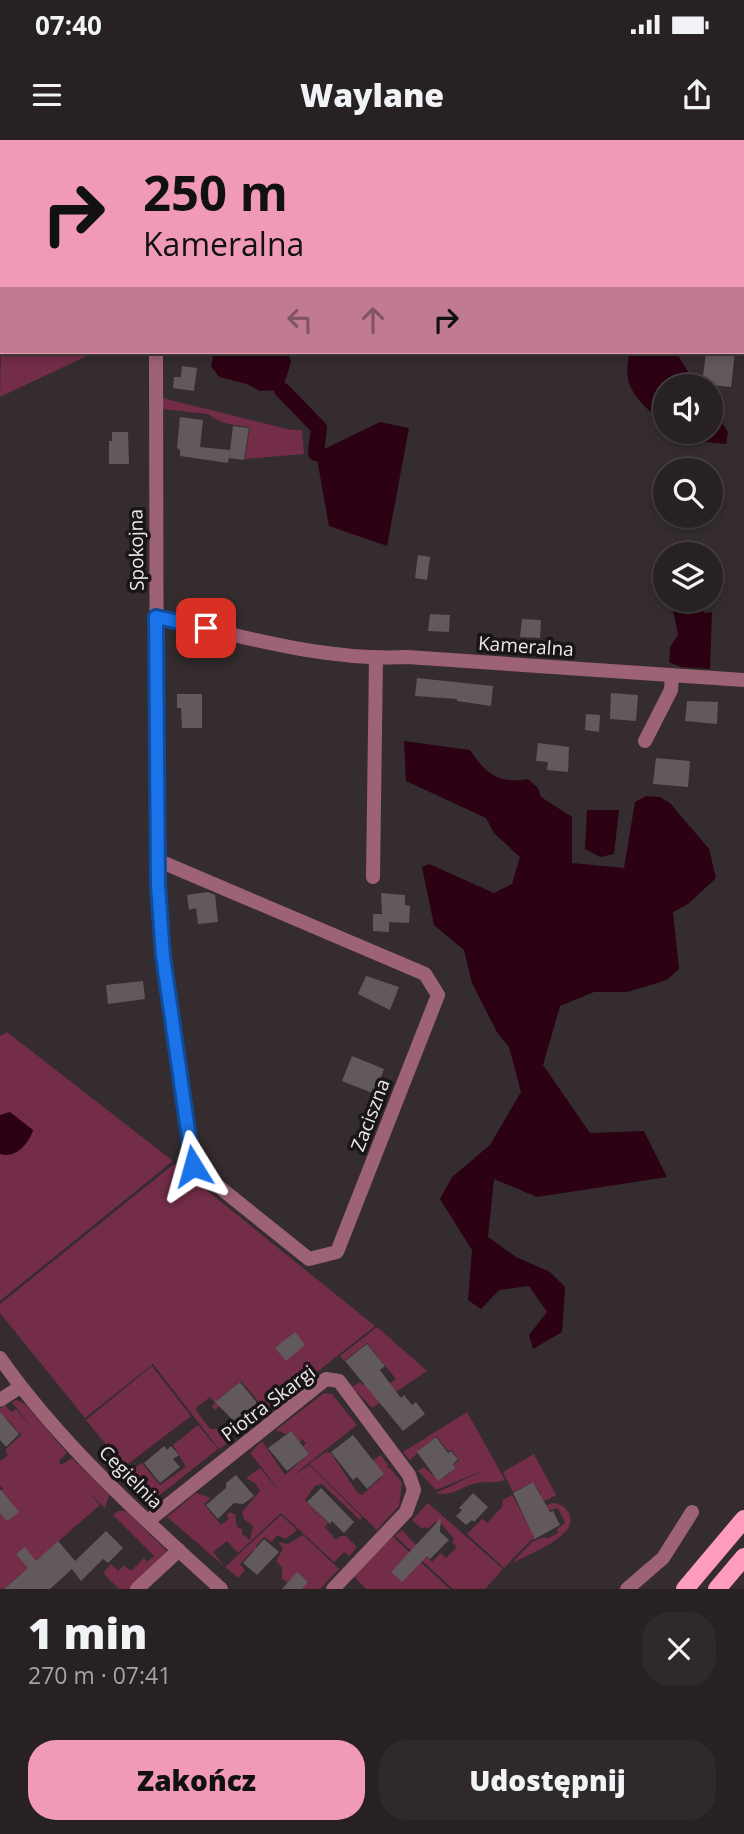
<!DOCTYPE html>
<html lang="pl">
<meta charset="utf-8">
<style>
:root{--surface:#272122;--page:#2f292a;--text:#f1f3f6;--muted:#a4a3a5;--line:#433e40;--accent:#f09ab6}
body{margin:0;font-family:"Open Sans",sans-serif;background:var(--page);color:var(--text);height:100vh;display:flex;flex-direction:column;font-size:26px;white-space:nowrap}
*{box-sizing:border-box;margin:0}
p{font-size:23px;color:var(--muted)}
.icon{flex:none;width:38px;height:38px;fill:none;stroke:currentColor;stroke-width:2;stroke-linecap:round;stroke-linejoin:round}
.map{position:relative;height:1449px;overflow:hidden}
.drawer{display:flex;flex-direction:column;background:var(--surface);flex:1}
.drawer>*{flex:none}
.banner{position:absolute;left:0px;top:0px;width:746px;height:214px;box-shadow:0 4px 10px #0003,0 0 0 2px var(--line);background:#f09ab6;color:#111;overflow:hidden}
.tools{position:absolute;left:653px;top:234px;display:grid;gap:14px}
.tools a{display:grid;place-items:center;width:70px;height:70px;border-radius:50%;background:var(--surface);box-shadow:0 4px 10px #0003,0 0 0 2px var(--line);font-size:35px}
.pin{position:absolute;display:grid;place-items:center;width:60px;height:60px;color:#fff;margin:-30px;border-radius:14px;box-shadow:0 4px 10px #0006}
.me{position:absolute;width:77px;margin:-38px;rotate:352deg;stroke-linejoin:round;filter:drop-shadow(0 0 5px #0008)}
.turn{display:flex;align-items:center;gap:24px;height:147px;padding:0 28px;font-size:32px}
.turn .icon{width:91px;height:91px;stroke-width:2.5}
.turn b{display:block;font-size:49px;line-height:60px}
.lanes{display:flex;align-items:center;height:66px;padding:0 28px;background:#0003;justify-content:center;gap:35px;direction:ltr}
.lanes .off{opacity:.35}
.round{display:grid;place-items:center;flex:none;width:74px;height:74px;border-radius:28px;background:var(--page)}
.headline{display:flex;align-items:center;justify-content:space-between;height:119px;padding:0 28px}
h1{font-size:42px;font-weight:800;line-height:52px}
.cta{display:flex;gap:14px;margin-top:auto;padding:14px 28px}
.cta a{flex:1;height:80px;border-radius:28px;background:var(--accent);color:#111;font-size:28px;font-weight:800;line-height:80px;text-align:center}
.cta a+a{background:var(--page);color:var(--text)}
.status{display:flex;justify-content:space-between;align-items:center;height:49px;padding:0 35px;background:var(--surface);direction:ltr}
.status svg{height:19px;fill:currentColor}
header{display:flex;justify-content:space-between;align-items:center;height:91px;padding:0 28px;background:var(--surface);font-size:32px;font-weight:800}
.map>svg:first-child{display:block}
</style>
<div class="status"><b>07:40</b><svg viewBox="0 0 49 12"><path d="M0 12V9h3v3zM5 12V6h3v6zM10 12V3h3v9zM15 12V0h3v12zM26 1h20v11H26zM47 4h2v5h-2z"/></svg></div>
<header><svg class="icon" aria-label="menu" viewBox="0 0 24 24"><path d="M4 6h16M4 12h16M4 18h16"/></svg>Waylane<svg class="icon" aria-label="share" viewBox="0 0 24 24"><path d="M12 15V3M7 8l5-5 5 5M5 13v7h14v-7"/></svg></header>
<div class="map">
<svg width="744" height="1449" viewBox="0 0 744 1449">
<rect width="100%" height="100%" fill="#342c2e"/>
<path fill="#732d48" d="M 1,205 L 2,212 L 91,212 L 91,214 L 0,257 Z
M 162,258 L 291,290 L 302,290 L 304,314 L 245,319 L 250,287 C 235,285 219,284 208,274 L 162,269 Z
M 7,892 L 173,1021 L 0,1161 L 0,896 Z
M 174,1024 L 375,1186 L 241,1292 L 235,1284 L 262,1266 L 241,1241 L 217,1260 L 221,1265 L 215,1270 L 212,1266 L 215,1263 L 210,1257 L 195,1269 L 210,1289 L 219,1289 L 228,1303 L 219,1309 L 153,1224 L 85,1278 L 0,1173 L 0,1164 Z
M 377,1187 L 427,1231 L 372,1268 L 352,1247 L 360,1242 L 363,1245 L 366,1243 L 375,1254 L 396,1239 L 367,1203 L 344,1221 L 340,1216 Z
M 152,1226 L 191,1276 L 124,1327 L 86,1280 Z
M 324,1253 L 332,1254 L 357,1285 L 291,1337 L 309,1325 L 362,1377 L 360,1380 L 322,1344 L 315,1346 L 305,1360 L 328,1383 L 325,1387 L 336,1400 L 341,1396 L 346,1396 L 357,1407 L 349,1416 L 344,1412 L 334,1422 L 281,1373 L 238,1413 L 227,1401 L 213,1412 L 224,1426 L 167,1377 L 196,1353 L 211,1358 L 204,1364 L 221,1385 L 229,1379 L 227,1375 L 229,1372 L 235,1374 L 237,1387 L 242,1389 L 242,1394 L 250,1400 L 253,1386 L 244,1379 L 242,1372 L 260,1351 L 256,1344 L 246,1338 L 260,1328 L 283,1355 L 250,1313 L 262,1301 L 285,1335 L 309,1314 L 303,1306 L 306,1303 L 303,1300 L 300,1302 L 291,1291 L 286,1294 L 276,1290 Z
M 17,1260 L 25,1264 L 67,1313 L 59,1321 L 61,1325 L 72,1318 L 109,1355 L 105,1368 L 86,1350 L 100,1365 L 4,1449 L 0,1449 L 0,1352 L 3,1349 L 0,1345 L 0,1321 L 8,1315 L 5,1310 L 21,1295 L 6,1278 L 0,1283 L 0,1269 L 5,1265 L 11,1272 L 16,1269 L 34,1290 L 12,1262 Z
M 467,1272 L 505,1340 C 494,1344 487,1341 476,1343 C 461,1347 452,1357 436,1353 L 485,1330 L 436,1350 L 418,1331 L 424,1327 L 436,1338 L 445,1337 L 456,1328 L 454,1324 L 459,1320 L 452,1310 L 448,1311 L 436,1296 L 410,1320 L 403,1312 Z
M 198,1285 L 218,1309 L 152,1361 L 128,1332 L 142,1323 L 160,1345 L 186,1327 L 173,1305 Z
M 326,1312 L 331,1313 L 357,1352 L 362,1355 L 382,1337 L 373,1325 L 375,1323 L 373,1320 L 381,1315 L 388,1325 L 387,1327 L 391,1329 L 402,1343 L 399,1366 L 377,1390 L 309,1324 Z
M 534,1314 L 556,1355 L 526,1371 L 521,1365 L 541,1354 L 533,1342 L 513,1352 L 503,1332 Z
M 512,1355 L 536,1398 L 530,1401 L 504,1428 L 467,1394 L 482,1379 L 487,1383 L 502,1367 L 503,1360 Z
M 428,1363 L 503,1429 L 485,1449 L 453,1449 L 395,1396 L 402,1390 L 432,1422 L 441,1413 L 446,1418 L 457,1407 L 452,1402 L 454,1398 L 441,1384 L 435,1382 L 428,1389 L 426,1387 L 422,1389 L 412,1380 Z
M 552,1363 C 560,1363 566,1367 570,1375 C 578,1396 526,1416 512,1423 L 532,1402 L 544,1397 L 547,1399 L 558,1393 L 557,1389 L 565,1383 L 558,1368 L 527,1376 Z
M 118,1371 L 126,1371 L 166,1410 L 166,1413 L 133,1449 L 119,1449 L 103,1433 L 111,1424 L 118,1431 L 124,1425 L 131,1431 L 144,1418 L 147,1422 L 154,1416 L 113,1375 Z
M 281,1375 L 297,1390 L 286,1399 L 277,1395 L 272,1402 L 264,1397 L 256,1406 L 258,1410 L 252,1411 L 240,1424 L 245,1430 L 238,1438 L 225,1427 Z
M 303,1395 L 339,1429 L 320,1449 L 295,1449 L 282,1438 L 282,1427 L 276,1421 L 283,1408 L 279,1404 L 280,1402 L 288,1404 Z
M 392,1396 L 450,1449 L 366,1449 L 353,1435 Z"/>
<path fill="#2b0113" d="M 214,212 L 288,212 L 291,222 L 282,250 L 260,251 L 247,244 L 219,237 L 211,226 Z
M 630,212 L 676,212 L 697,247 L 665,247 L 665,284 C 639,262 620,248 630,212 Z
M 711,266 L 728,292 L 726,304 L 685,300 L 675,292 L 710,292 Z
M 380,282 L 409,288 L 387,406 L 329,386 L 316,313 Z
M 678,460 L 694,460 L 705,473 L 712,472 L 710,529 L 681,527 L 669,522 L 670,507 L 678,495 L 672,464 Z
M 404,601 L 470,610 C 486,634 498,644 528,639 L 538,648 L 541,657 L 572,677 L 572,723 L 624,728 L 635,662 L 646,656 L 660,657 L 670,663 L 709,709 L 716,738 L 688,764 L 673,772 L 679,829 L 667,840 L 627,852 L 594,852 L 560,866 L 543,925 L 590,993 L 644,991 L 667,1037 L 537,1057 L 494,1039 L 488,1097 L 516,1117 L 550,1132 L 565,1147 L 562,1192 L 533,1209 L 529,1195 L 547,1172 L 529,1146 L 499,1150 L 481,1169 L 468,1160 L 472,1110 L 440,1059 L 452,1037 L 490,1005 L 521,952 L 509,907 L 498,894 L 472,843 L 464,810 L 434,785 L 422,727 L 429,724 L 494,753 L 512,744 L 520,717 L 494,693 L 486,678 L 406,641 Z
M 587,670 L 619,670 L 614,714 L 600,717 L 585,709 Z
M 10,972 L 33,990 C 29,1004 15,1019 0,1014 L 0,975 Z"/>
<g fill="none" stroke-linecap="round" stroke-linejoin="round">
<path stroke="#2b0113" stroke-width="16" d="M 282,250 L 319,288 L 316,313"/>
</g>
<path fill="#62595c" d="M 706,212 L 735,212 L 731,247 L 702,244 Z
M 182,226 L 197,228 L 194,251 L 173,248 L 174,237 L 181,237 Z
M 180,277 L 203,280 L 200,307 L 230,310 L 228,323 L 180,316 L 180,310 L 177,308 Z
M 233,286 L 249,288 L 244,320 L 229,318 Z
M 112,292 L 128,292 L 129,324 L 109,324 L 109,301 L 112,301 Z
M 418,415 L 430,417 L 427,440 L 415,438 Z
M 430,474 L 450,475 L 449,492 L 428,491 Z
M 522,479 L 541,480 L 540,498 L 520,497 Z
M 417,538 L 493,546 L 491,566 L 457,561 L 457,559 L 415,556 Z
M 611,553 L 638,555 L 636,581 L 610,579 Z
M 177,554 L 202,554 L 202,588 L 182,588 L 181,568 L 177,568 Z
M 687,561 L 718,562 L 717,584 L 685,581 Z
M 586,574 L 600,575 L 599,592 L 585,590 Z
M 538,603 L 569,607 L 568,632 L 547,630 L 548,622 L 536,621 Z
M 656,618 L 690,621 L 688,647 L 653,644 Z
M 208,752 L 215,755 L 218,782 L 198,784 L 196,768 L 189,770 L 187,755 Z
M 381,753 L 405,755 L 405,765 L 410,766 L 409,783 L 389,782 L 389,792 L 373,791 L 373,774 L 382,774 Z
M 366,836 L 399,847 L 390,870 L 358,854 Z
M 143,841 L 145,859 L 108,864 L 106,845 Z
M 352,916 L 384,929 L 375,954 L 342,941 Z
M 295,1192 L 305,1205 L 286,1221 L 275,1208 Z
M 367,1204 L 385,1226 L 380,1230 L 401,1258 L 404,1255 L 412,1265 L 416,1262 L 425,1274 L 403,1291 L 345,1221 Z
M 240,1242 L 258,1264 L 236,1283 L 215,1262 Z
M 0,1272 L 19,1294 L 6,1307 L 0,1300 Z
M 291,1291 L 309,1314 L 287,1331 L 268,1308 Z
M 353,1295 L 384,1334 L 367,1349 L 357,1337 L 353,1340 L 331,1312 Z
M 436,1297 L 448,1313 L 451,1311 L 458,1319 L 453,1324 L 456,1328 L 438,1341 L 417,1312 Z
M 164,1306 L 167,1310 L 171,1306 L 179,1315 L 173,1319 L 180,1327 L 160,1343 L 144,1323 Z
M 236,1335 L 254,1356 L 243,1364 L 234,1363 L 218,1379 L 206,1365 L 226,1348 L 226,1343 Z
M 533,1342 L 550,1372 L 553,1371 L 560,1385 L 535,1399 L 513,1353 Z
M 321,1348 L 354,1382 L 344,1393 L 332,1381 L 330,1384 L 307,1362 Z
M 0,1349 L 19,1372 L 7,1381 L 0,1373 Z
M 473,1353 L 488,1367 L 474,1382 L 472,1380 L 466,1385 L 456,1376 L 462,1370 L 459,1368 Z
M 441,1378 L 440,1392 L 449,1400 L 430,1419 L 427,1416 L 402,1442 L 391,1432 Z
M 106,1391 L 123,1408 L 108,1423 L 103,1419 L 81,1441 L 72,1429 L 50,1449 L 4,1449 L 28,1428 L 16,1414 L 25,1407 L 36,1421 L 58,1401 L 75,1421 Z
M 264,1399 L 279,1412 L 257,1435 L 243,1423 Z
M 297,1432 L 308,1442 L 302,1449 L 282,1449 Z"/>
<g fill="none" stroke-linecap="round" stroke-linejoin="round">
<path stroke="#9e6275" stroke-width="14" d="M 205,0 L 213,2
M 160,2 L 160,0
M 156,212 L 157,720 L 163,816 L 193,1026 L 309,1119 L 337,1112 L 438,855 L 425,834 L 157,720
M 156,477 C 238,495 322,521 407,517 L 744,540
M 645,601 L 671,550 L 672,535
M 373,737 L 376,518
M 0,1218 C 61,1305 143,1378 221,1449
M 0,1260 L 20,1247
M 148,1381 L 326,1239 L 339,1241 L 409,1335 L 414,1350 L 406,1372 L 333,1449
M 137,1449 L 179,1410
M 627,1449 L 663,1418 L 692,1372"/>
<path stroke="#ff9cbd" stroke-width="18" d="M 685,1449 L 744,1379
M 717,1449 L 744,1417"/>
</g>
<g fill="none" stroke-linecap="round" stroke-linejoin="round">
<defs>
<path id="route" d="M 193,1026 L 163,816 L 158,744 L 156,477 L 206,488"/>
</defs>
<use href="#route" stroke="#114b97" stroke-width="18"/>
<use href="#route" stroke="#1a73e8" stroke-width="12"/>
</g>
<g text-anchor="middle" stroke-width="7" stroke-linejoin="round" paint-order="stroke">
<g font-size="19" fill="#ece7e9" stroke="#191516">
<text transform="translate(136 410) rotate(-91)" y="7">Spokojna</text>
<text transform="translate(526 506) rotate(4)" y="7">Kameralna</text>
<text transform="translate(370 975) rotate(-69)" y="7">Zaciszna</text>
<text transform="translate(268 1263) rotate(-37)" y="7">Piotra Skargi</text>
<text transform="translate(131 1337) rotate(45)" y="7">Cegielnia</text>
</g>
</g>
</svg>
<div class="tools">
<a><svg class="icon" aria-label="sound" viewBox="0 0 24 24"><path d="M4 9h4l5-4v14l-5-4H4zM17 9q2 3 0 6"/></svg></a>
<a><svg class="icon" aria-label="search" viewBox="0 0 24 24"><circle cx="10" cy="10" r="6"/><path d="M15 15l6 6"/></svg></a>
<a><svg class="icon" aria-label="layers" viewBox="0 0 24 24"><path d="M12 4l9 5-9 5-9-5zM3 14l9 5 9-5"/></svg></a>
</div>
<div class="pin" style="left:206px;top:488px;background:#d93025"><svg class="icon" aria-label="arrive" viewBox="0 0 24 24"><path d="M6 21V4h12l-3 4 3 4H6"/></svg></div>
<svg class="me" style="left:193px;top:1026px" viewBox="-20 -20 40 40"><path d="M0-17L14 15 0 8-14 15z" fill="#1a73e8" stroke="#fff" stroke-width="4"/></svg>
<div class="banner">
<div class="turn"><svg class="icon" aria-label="right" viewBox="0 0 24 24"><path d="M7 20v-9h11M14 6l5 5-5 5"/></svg><div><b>250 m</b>Kameralna</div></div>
<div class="lanes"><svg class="icon off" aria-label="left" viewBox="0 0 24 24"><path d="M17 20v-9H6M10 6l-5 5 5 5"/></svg><svg class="icon off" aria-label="ahead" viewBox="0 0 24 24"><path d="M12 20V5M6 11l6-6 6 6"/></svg><svg class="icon" aria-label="right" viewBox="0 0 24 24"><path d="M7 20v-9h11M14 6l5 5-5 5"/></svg></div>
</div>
</div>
<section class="drawer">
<div class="headline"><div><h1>1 min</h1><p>270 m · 07:41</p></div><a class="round"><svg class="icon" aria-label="close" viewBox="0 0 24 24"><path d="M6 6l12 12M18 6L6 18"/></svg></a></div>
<div class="cta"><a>Zakończ</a><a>Udostępnij</a></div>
</section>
